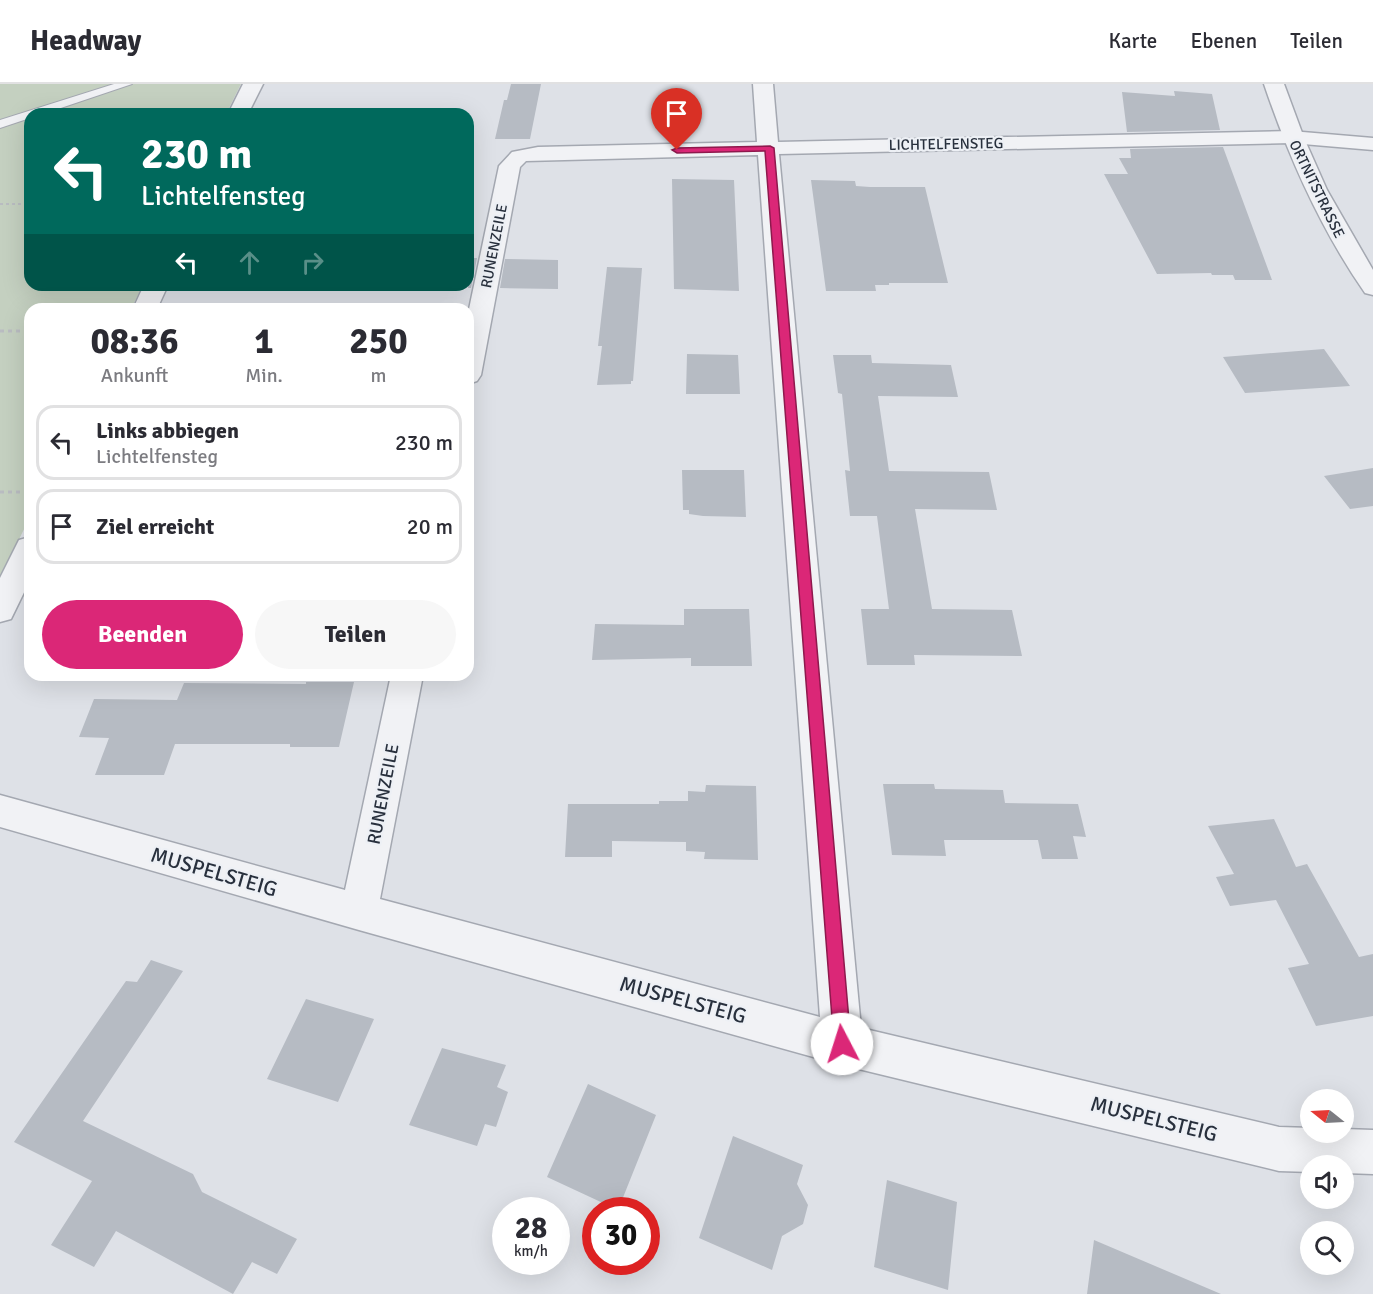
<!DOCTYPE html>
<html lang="de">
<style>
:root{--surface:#fff;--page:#f7f7f7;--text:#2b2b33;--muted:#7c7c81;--line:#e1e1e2;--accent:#db2777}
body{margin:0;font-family:Signika,sans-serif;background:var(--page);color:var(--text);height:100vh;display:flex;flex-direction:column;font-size:22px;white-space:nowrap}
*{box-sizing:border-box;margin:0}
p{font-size:20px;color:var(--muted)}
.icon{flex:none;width:33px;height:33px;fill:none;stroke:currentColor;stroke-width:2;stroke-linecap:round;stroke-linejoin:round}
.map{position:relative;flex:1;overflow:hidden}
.drawer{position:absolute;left:24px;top:219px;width:450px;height:378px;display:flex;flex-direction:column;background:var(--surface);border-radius:18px;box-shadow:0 6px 24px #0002}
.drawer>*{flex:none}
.hud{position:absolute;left:24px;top:24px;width:450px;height:183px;border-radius:18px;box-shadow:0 6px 24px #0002;background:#00695c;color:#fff;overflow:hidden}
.needle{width:39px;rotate:288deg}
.fabs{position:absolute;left:1300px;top:1005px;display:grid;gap:12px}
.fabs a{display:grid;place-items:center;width:54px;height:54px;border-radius:50%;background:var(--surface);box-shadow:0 6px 24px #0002;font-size:30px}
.speed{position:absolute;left:492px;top:1113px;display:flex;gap:12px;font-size:30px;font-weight:700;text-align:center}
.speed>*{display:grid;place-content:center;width:78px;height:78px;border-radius:50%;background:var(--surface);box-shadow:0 6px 24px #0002;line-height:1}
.speed small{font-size:15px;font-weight:400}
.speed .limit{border:9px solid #d22;background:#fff;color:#111}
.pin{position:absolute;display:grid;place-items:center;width:51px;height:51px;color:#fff;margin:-62px -26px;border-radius:50% 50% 50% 0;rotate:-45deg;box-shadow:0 0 6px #0007}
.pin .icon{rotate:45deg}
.me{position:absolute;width:66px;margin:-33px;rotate:355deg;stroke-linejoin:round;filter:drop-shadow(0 0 4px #0008)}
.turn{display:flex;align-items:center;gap:21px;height:126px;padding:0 18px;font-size:27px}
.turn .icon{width:78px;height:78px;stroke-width:2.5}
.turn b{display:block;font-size:42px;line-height:51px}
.lanes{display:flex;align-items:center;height:57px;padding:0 18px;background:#0003;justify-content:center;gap:30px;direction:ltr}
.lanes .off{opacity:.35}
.eta{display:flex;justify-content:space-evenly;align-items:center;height:102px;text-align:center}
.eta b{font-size:36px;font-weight:700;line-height:42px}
.cta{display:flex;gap:12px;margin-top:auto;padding:12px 18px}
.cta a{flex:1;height:69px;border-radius:36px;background:var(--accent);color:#fff;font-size:24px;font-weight:700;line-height:69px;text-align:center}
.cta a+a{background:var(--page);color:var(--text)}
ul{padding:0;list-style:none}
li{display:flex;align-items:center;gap:18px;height:75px;margin:0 12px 9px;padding:0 6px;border:3px solid var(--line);border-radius:18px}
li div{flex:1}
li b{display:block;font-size:22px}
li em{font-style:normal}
header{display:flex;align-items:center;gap:36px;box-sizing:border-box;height:84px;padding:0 30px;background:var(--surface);border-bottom:2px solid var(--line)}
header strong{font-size:28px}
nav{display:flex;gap:33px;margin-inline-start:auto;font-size:21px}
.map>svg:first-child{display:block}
</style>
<header>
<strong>Headway</strong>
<nav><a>Karte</a><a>Ebenen</a><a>Teilen</a></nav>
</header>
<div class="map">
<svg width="1373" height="1210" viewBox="0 0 1373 1210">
<rect width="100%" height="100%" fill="#dee1e7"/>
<path fill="#c4d0c0" d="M 0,0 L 241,0 L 226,30 L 30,30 L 30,201 L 143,201 L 131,225 L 30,225 L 30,433 L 0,494 Z"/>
<path fill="#b6bbc3" d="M 511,0 L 541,0 L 530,55 L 495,55 L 504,16 L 507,16 Z
M 1174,7 L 1212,10 L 1220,46 L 1127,48 L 1122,8 L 1175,12 Z
M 1223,63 L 1272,196 L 1235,196 L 1233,191 L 1212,191 L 1211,189 L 1157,190 L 1104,90 L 1128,90 L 1119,74 L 1131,74 L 1130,65 Z
M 672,95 L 734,96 L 739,207 L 674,205 Z
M 811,96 L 855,97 L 856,102 L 870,103 L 925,103 L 948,199 L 889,199 L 889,201 L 875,201 L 876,207 L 826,207 Z
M 468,174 L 477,174 L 471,204 L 468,204 Z
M 505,175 L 558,176 L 558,205 L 500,204 Z
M 607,183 L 642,184 L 633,297 L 631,297 L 631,300 L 597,301 L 602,262 L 598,262 Z
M 1324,265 L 1350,302 L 1245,309 L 1223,273 Z
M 687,270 L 738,271 L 740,310 L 686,310 Z
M 833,271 L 871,271 L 872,279 L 951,281 L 958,313 L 878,312 L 889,387 L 989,388 L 997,426 L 915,425 L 932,525 L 1012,526 L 1022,572 L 914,571 L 915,581 L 867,581 L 861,525 L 889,525 L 877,432 L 850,432 L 845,386 L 850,387 L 842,310 L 838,309 Z
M 1373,384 L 1373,422 L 1350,425 L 1324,392 Z
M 682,386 L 744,386 L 746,433 L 703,432 L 689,430 L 689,426 L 683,426 Z
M 684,525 L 749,525 L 752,582 L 691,582 L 691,574 L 592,576 L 595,540 L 684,541 Z
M 306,598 L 354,598 L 339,663 L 290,663 L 290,660 L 175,660 L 164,691 L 95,691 L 109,654 L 79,653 L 94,615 L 177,616 L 184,599 L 306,600 Z
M 883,700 L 934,700 L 935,705 L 1003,706 L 1005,719 L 1078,720 L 1086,753 L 1073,752 L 1078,775 L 1042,775 L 1038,756 L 944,756 L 946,772 L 892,771 Z
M 706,701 L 756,702 L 758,776 L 704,775 L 705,768 L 686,767 L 686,758 L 612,757 L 612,773 L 565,773 L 568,720 L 659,720 L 659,717 L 688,717 L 688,707 L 705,708 Z
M 1274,735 L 1296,783 L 1307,780 L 1359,873 L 1373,870 L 1373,932 L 1316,942 L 1288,884 L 1309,880 L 1276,816 L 1230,822 L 1216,793 L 1234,790 L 1208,742 Z
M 151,876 L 183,887 L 83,1037 L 193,1090 L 202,1108 L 297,1155 L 277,1190 L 252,1178 L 233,1210 L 116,1147 L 94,1183 L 51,1161 L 92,1097 L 14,1058 L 126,897 L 137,898 Z
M 306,915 L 374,935 L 338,1018 L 267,995 Z
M 442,964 L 506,981 L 497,1003 L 508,1008 L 496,1043 L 485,1040 L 477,1062 L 409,1041 Z
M 588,1000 L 656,1031 L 618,1126 L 547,1093 Z
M 733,1052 L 803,1081 L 797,1100 L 808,1121 L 803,1140 L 782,1152 L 772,1186 L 699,1154 Z
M 887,1096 L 957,1118 L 948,1206 L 874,1183 Z
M 1094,1156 L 1221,1210 L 1087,1210 Z"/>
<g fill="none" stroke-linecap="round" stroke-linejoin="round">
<defs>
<path id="service" d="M 114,0 L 132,0 L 43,30 L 30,30 L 30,34 L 0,44 L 0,36 Z"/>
<path id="minor" d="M 243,0 L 263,0 L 248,30 L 228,30 Z
M 753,0 L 773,0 L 778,58 L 1291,47 L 1373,54 L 1373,66 L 1291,59 L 779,70 L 861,944 L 1279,1043 L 1311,1044 L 1311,1048 L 1344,1048 L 1344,1045 L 1373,1046 L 1373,1090 L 1344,1089 L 1344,1082 L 1311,1082 L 1311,1088 L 1279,1087 L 842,981 L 359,846 L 0,743 L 0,711 L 345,806 L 391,591 L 423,591 L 380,815 L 820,933 L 758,71 L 526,77 L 520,83 L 481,291 L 477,297 L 468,300 L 468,230 L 499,82 L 512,68 L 538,63 L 757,58 Z
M 144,201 L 168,201 L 157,225 L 133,225 Z
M 30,453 L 30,496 L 11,535 L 0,538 L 0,494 L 19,456 Z"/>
<path id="tertiary" d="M 1264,0 L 1284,0 L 1304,54 L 1327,106 L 1373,186 L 1373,211 L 1365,209 C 1320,144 1289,74 1264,0 Z"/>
</defs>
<use href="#service" stroke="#a4a8b1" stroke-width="2"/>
<use href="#minor" stroke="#a4a8b1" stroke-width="3"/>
<use href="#tertiary" stroke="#a4a8b1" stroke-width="3"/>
<path stroke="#b9bcc1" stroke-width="2" stroke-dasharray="3 3" stroke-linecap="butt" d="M 0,120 L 30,120"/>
<path stroke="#b9bcc1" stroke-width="3" stroke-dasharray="4 4" stroke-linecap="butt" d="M 0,247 L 30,247
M 0,408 L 30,408"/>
<use href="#service" fill="#f1f2f5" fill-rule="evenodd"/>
<use href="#minor" fill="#f1f2f5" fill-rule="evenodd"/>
<use href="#tertiary" fill="#f1f2f5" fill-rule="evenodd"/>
</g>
<path fill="#db2777" stroke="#8e194d" stroke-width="1.5" d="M 770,62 L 774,64 L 851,960 L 848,966 L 842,968 L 836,966 L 834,960 L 765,67 L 677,69 L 672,66 L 677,64 Z"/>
<g text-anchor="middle" stroke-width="4.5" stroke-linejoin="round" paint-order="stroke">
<g font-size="15" fill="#28303d" stroke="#edf0f5">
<text transform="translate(946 60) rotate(-1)" y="5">LICHTELFENSTEG</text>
<text transform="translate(1317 105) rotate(64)" y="5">ORTNITSTRASSE</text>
<text transform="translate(494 162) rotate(-79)" y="5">RUNENZEILE</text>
</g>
<g font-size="18" fill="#28303d" stroke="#edf0f5">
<text transform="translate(383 710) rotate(-79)" y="6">RUNENZEILE</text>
</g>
<g font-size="21" fill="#28303d" stroke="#edf0f5">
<text transform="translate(214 788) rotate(16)" y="7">MUSPELSTEIG</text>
<text transform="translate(683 916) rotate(15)" y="7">MUSPELSTEIG</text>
<text transform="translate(1154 1035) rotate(14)" y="7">MUSPELSTEIG</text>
</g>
</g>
</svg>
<div class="fabs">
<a><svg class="needle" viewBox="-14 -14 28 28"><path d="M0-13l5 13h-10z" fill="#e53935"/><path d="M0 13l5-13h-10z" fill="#7c7c81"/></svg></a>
<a><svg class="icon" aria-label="sound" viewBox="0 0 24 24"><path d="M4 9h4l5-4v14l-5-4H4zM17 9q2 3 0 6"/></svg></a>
<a><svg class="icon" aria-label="search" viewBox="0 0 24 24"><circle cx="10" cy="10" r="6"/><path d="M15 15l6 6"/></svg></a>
</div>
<div class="speed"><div>28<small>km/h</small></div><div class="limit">30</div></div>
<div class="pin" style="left:677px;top:66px;background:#d93025"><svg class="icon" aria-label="arrive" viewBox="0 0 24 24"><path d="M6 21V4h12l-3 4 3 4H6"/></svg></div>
<svg class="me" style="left:842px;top:960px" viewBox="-20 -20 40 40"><circle r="19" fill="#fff"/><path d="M0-13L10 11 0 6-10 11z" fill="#db2777"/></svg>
<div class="hud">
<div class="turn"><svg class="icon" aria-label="left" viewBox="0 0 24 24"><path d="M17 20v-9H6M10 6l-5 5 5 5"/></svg><div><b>230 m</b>Lichtelfensteg</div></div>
<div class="lanes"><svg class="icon" aria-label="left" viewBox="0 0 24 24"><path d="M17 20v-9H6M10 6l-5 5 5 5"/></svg><svg class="icon off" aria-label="ahead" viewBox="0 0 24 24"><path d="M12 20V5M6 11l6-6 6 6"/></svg><svg class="icon off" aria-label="right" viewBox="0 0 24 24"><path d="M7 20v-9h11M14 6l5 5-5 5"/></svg></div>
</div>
<section class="drawer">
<div class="eta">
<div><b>08:36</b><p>Ankunft</p></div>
<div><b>1</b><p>Min.</p></div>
<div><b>250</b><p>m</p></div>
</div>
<ul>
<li><svg class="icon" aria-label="left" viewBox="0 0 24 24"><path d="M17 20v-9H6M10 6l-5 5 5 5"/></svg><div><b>Links abbiegen</b><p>Lichtelfensteg</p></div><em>230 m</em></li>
<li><svg class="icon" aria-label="arrive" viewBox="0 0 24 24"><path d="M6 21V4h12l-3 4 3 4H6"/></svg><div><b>Ziel erreicht</b></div><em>20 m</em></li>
</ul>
<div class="cta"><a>Beenden</a><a>Teilen</a></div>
</section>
</div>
